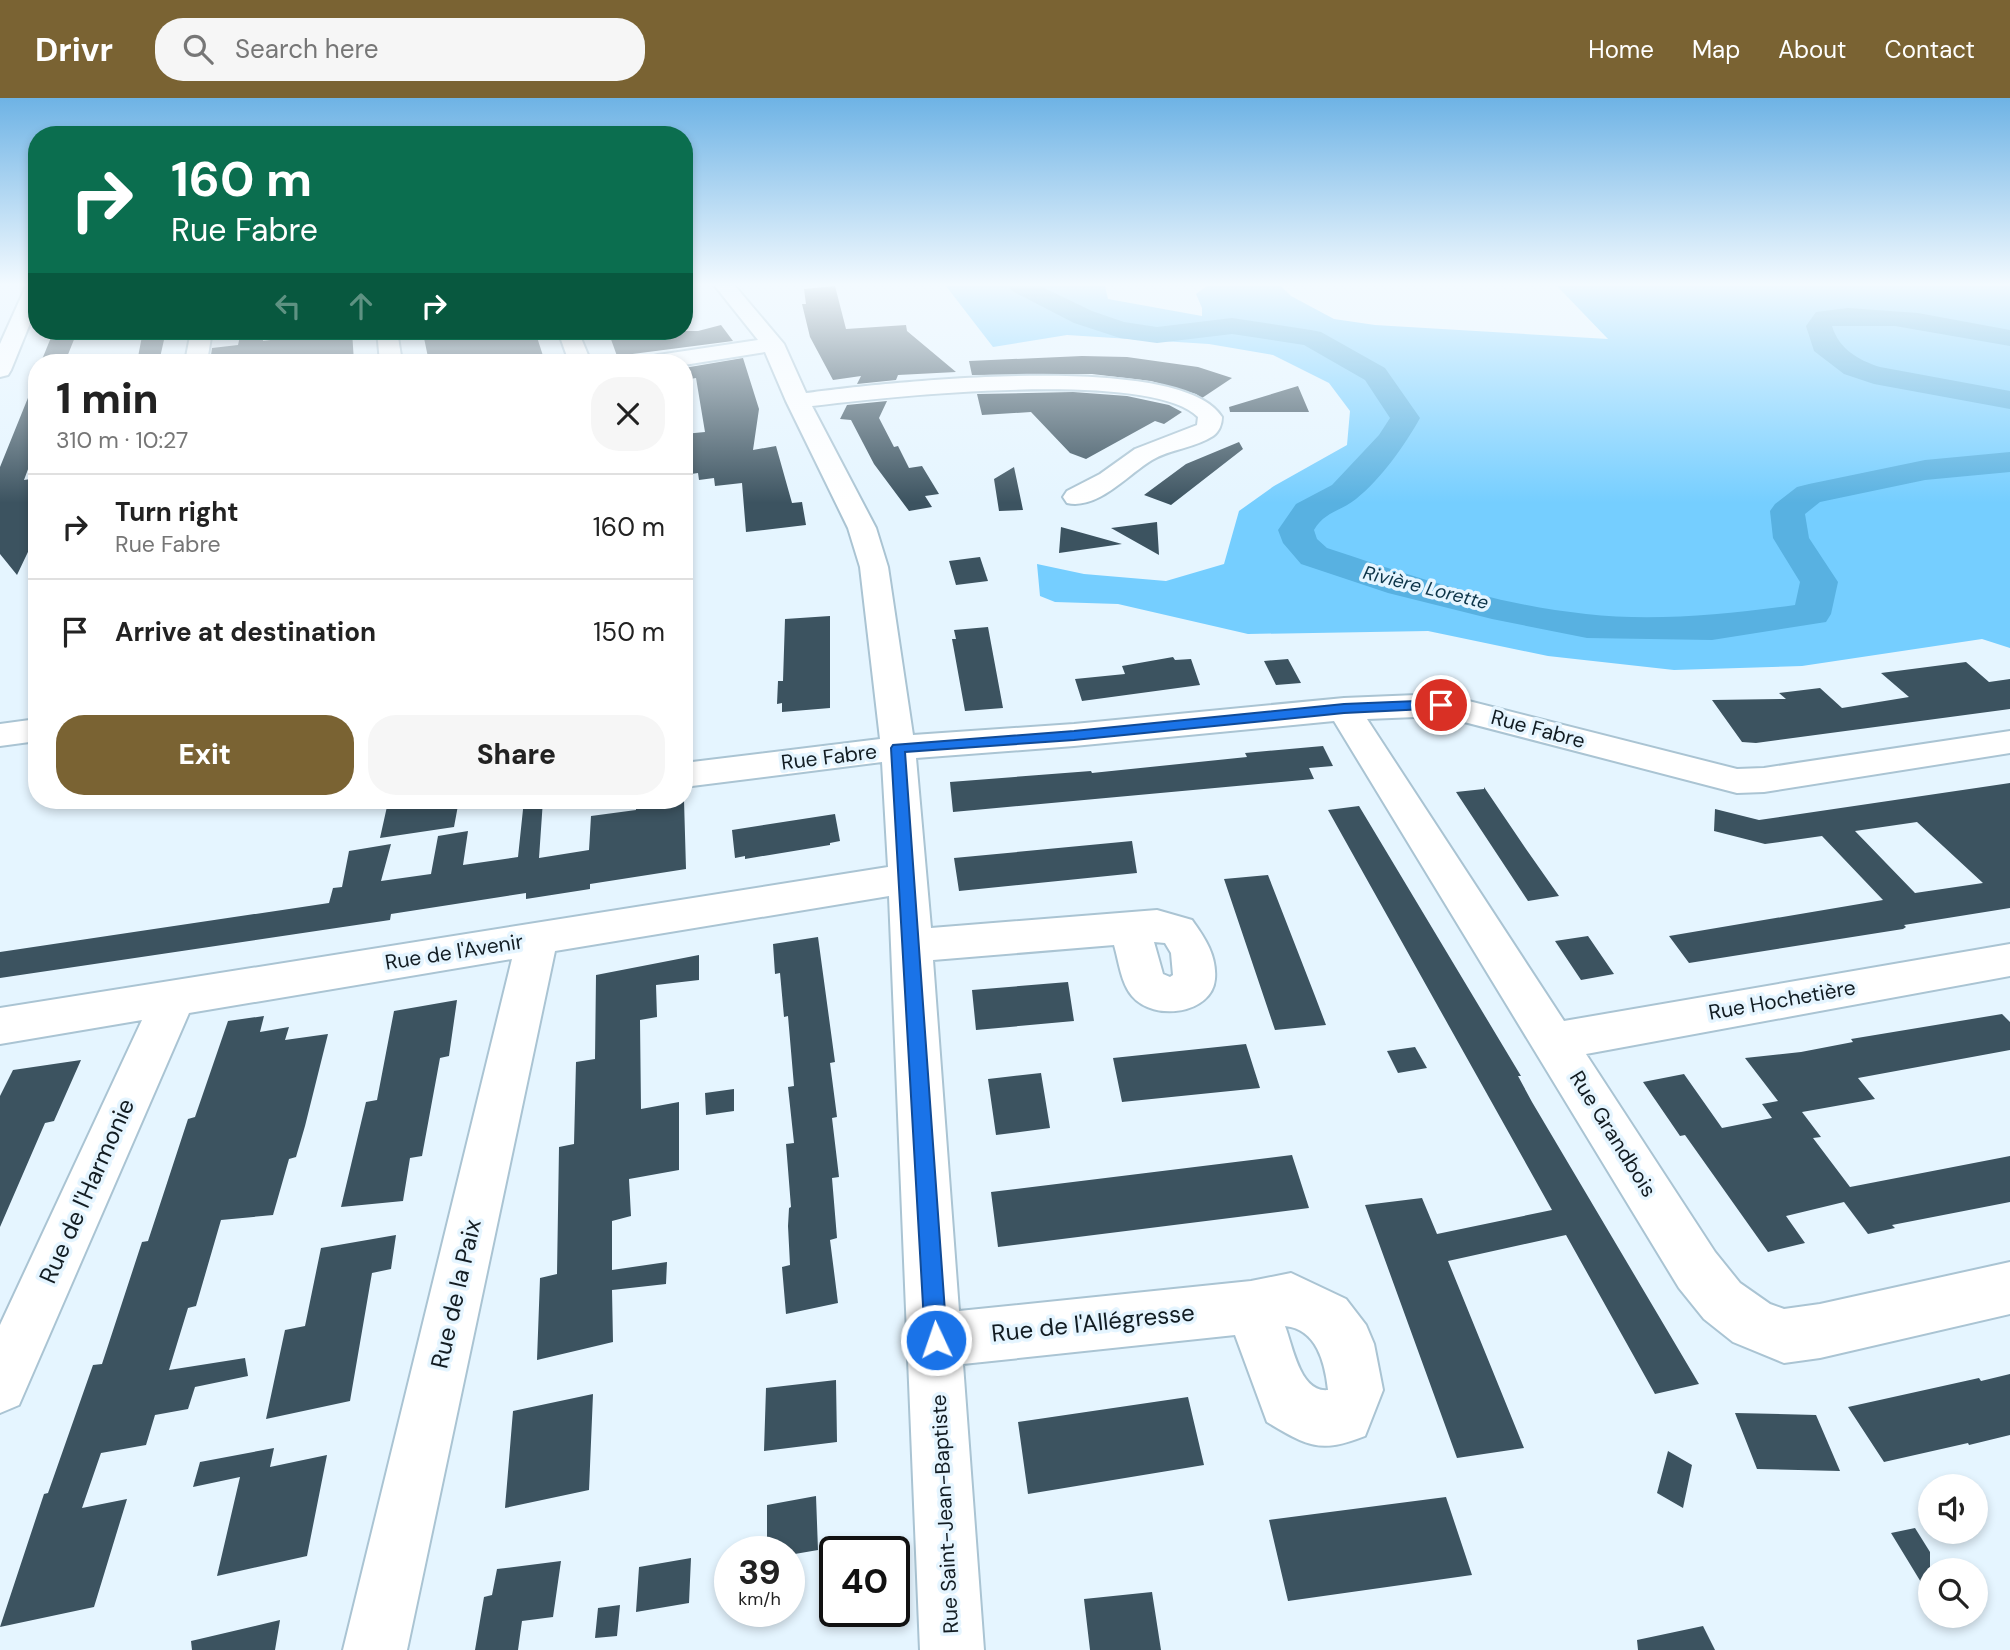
<!DOCTYPE html>
<meta charset="utf-8">
<style>
:root{--surface:#fff;--page:#f6f6f6;--text:#222;--muted:#767676;--line:#e0e0e0;--accent:#7a6333}
body{margin:0;font-family:"DM Sans",sans-serif;background:var(--page);color:var(--text);height:100vh;display:flex;flex-direction:column;font-size:26px;white-space:nowrap}
*{box-sizing:border-box;margin:0}
p{font-size:23px;color:var(--muted)}
.icon{flex:none;width:38px;height:38px;fill:none;stroke:currentColor;stroke-width:2;stroke-linecap:round;stroke-linejoin:round}
.map{position:relative;flex:1;overflow:hidden}
.panel{position:absolute;left:28px;top:256px;width:665px;height:455px;display:flex;flex-direction:column;background:var(--surface);border-radius:28px;box-shadow:0 4px 10px #0003}
.panel>*{flex:none}
.hud{position:absolute;left:28px;top:28px;width:665px;height:214px;border-radius:28px;box-shadow:0 4px 10px #0003;background:#0b6e4f;color:#fff;overflow:hidden}
.fabs{position:absolute;left:1918px;top:1376px;display:grid;gap:14px}
.fabs a{display:grid;place-items:center;width:70px;height:70px;border-radius:50%;background:var(--surface);box-shadow:0 4px 10px #0003;font-size:35px}
.speed{position:absolute;left:714px;top:1438px;display:flex;gap:14px;font-size:35px;font-weight:700;text-align:center}
.speed>*{display:grid;place-content:center;width:91px;height:91px;border-radius:50%;background:var(--surface);box-shadow:0 4px 10px #0003;line-height:1}
.speed small{font-size:18px;font-weight:400}
.speed .limit{border:4px solid #111;border-radius:10px;background:#fff;color:#111}
.pin{position:absolute;display:grid;place-items:center;width:60px;height:60px;color:#fff;margin:-30px;border:4px solid #fff;border-radius:50%;box-shadow:0 2px 7px #0007}
.me{position:absolute;width:77px;margin:-38px;rotate:357deg;stroke-linejoin:round;filter:drop-shadow(0 0 5px #0008)}
.turn{display:flex;align-items:center;gap:24px;height:147px;padding:0 28px;font-size:32px}
.turn .icon{width:91px;height:91px;stroke-width:2.5}
.turn b{display:block;font-size:49px;line-height:60px}
.lanes{display:flex;align-items:center;height:66px;padding:0 28px;background:#0003;justify-content:center;gap:35px;direction:ltr}
.lanes .off{opacity:.35}
.round{display:grid;place-items:center;flex:none;width:74px;height:74px;border-radius:28px;background:var(--page)}
.headline{display:flex;align-items:center;justify-content:space-between;height:119px;padding:0 28px}
h1{font-size:42px;font-weight:800;line-height:52px}
.primary-button{display:flex;gap:14px;margin-top:auto;padding:14px 28px}
.primary-button a{flex:1;height:80px;border-radius:28px;background:var(--accent);color:#fff;font-size:28px;font-weight:800;line-height:80px;text-align:center}
.primary-button a+a{background:var(--page);color:var(--text)}
ul{padding:0;list-style:none}
li{display:flex;align-items:center;gap:21px;height:105px;padding:0 28px;border-top:2px solid var(--line)}
li div{flex:1}
li b{display:block;font-size:26px}
li em{font-style:normal}
header{display:flex;align-items:center;gap:42px;box-sizing:border-box;height:98px;padding:0 35px;background:var(--accent);color:#fff}
header strong{font-size:33px}
nav{display:flex;gap:38px;margin-inline-start:auto;font-size:24px}
.search{width:490px;height:63px;background:var(--page);display:flex;align-items:center;gap:18px;box-sizing:border-box;padding:0 24px;border-radius:28px;color:var(--muted);font-size:26px}
.map>svg:first-child{display:block}
</style>
<header>
<strong>Drivr</strong>
<div class="search"><svg class="icon" aria-label="search" viewBox="0 0 24 24"><circle cx="10" cy="10" r="6"/><path d="M15 15l6 6"/></svg>Search here</div>
<nav><a>Home</a><a>Map</a><a>About</a><a>Contact</a></nav>
</header>
<div class="map">
<svg width="2010" height="1552" viewBox="0 0 2010 1552">
<rect width="100%" height="100%" fill="#e5f5ff"/>
<path fill="#75ceff" d="M 946,188 L 1105,188 L 1108,201 L 1202,218 L 1202,210 L 1196,196 L 1207,188 L 1281,188 L 1291,198 L 1334,221 L 1375,227 L 1608,241 L 1557,188 L 2010,188 L 2010,550 L 1982,541 L 1802,568 L 1674,572 L 1548,558 L 1428,533 L 1248,536 L 1118,506 L 1055,504 L 1040,498 L 1037,466 L 1084,476 L 1166,483 L 1224,466 L 1239,413 L 1274,388 L 1347,347 L 1350,313 L 1329,285 L 1273,257 L 1209,246 L 1067,237 L 993,249 Z"/>
<g fill="none" stroke-linecap="round" stroke-linejoin="round">
<path fill="#58b1e1" fill-rule="evenodd" d="M 1008,188 L 1040,188 L 1092,213 L 1124,224 L 1157,229 L 1232,220 L 1311,232 L 1321,234 L 1385,270 L 1420,320 C 1405,347 1381,381 1356,401 C 1341,413 1324,414 1314,432 L 1317,441 L 1327,450 C 1411,478 1498,507 1586,516 C 1655,524 1728,516 1795,507 L 1800,484 L 1773,440 L 1770,413 L 1775,406 L 1797,389 L 1809,386 L 1925,362 L 2010,354 L 2010,374 L 1925,382 L 1820,404 L 1805,416 L 1809,440 L 1838,484 L 1831,516 L 1826,524 L 1712,542 L 1587,540 L 1492,521 L 1388,495 L 1301,466 L 1283,445 L 1278,432 L 1296,406 L 1332,387 L 1379,337 L 1390,320 L 1365,282 L 1304,247 L 1232,236 L 1157,245 L 1120,240 L 1074,225 L 1012,193 Z
M 1848,210 L 1918,215 L 2010,232 L 2010,248 L 1895,228 L 1832,228 C 1839,251 1858,262 1880,269 L 2010,293 L 2010,311 L 1874,286 L 1844,276 L 1814,253 L 1806,228 L 1816,214 Z"/>
</g>
<path fill="#3c5360" fill-rule="evenodd" d="M 835,188 L 846,231 L 906,227 L 907,233 L 956,274 L 898,277 L 896,282 L 857,286 L 861,278 L 833,282 L 810,239 L 802,206 L 806,206 L 804,191 Z
M 721,227 L 733,243 L 617,258 L 608,233 L 698,233 Z
M 143,233 L 166,233 L 159,264 L 137,264 Z
M 336,233 L 352,233 L 354,264 L 210,264 L 212,250 L 238,247 L 240,238 L 264,234 L 263,243 Z
M 434,233 L 535,233 L 545,264 L 429,264 L 424,240 L 434,238 Z
M 77,234 L 65,264 L 41,264 L 52,237 Z
M 1082,258 L 1127,259 L 1198,269 L 1232,280 L 1202,300 L 1196,296 L 1151,283 L 1092,276 L 972,277 L 969,263 Z
M 743,260 L 759,311 L 753,352 L 776,348 L 792,405 L 802,404 L 806,427 L 746,434 L 742,385 L 715,388 L 714,380 L 699,382 L 698,375 L 684,377 L 684,336 L 705,334 L 696,280 L 684,282 L 684,270 Z
M 36,280 L 37,347 L 24,382 L 37,380 L 37,435 L 17,477 L 0,456 L 0,369 Z
M 1298,288 L 1309,314 L 1230,314 L 1229,309 Z
M 1073,294 L 1127,298 L 1169,307 L 1182,314 L 1164,326 L 1155,323 L 1086,361 L 1070,355 L 1031,314 L 982,317 L 977,296 Z
M 887,303 L 879,320 L 894,349 L 898,348 L 909,370 L 922,368 L 939,396 L 925,398 L 932,409 L 909,413 L 874,366 L 851,322 L 840,321 L 847,307 Z
M 1239,344 L 1243,351 L 1171,407 L 1144,397 L 1186,366 Z
M 1014,369 L 1023,412 L 999,413 L 994,381 Z
M 1157,424 L 1159,457 L 1111,430 Z
M 1061,429 L 1122,446 L 1059,455 Z
M 980,459 L 988,483 L 956,487 L 949,463 Z
M 830,518 L 830,610 L 782,614 L 782,605 L 777,606 L 778,583 L 783,583 L 785,521 Z
M 988,529 L 1003,610 L 965,613 L 952,541 L 956,541 L 954,532 Z
M 1173,559 L 1175,562 L 1191,561 L 1200,587 L 1082,603 L 1075,581 L 1125,576 L 1122,568 Z
M 1288,561 L 1301,585 L 1276,587 L 1264,563 Z
M 1966,564 L 1989,584 L 2010,581 L 2010,611 L 1756,645 L 1742,644 L 1712,602 L 1786,601 L 1779,595 L 1820,590 L 1842,610 L 1909,599 L 1881,575 Z
M 1323,648 L 1333,668 L 1309,670 L 1314,681 L 953,714 L 950,684 L 1091,673 L 1092,675 L 1247,659 L 1245,655 Z
M 2010,685 L 2010,810 L 1904,827 L 1906,829 L 1903,831 L 1689,865 L 1669,838 L 1883,802 L 1822,738 L 1765,746 L 1714,733 L 1715,711 L 1759,722 ZM 1917,724 L 1983,785 L 1915,795 L 1855,733 Z
M 1484,689 L 1526,751 L 1559,798 L 1528,803 L 1456,694 L 1484,691 Z
M 403,702 L 459,702 L 454,729 L 380,740 L 388,704 Z
M 524,702 L 543,702 L 539,760 L 589,752 L 591,718 L 636,712 L 636,707 L 684,702 L 686,771 L 590,786 L 590,791 L 526,801 L 526,795 L 391,816 L 390,822 L 0,880 L 0,854 L 329,805 L 333,790 L 342,789 L 349,753 L 391,746 L 381,783 L 431,776 L 438,738 L 468,733 L 463,767 L 518,759 Z
M 1359,708 L 1521,978 L 1518,978 L 1532,1004 L 1699,1286 L 1655,1296 L 1566,1137 L 1448,1163 L 1524,1350 L 1457,1360 L 1365,1107 L 1422,1100 L 1437,1136 L 1552,1112 L 1328,712 Z
M 835,716 L 840,743 L 830,745 L 830,747 L 745,761 L 745,758 L 735,760 L 732,732 Z
M 1132,743 L 1137,775 L 959,793 L 954,760 Z
M 1268,777 L 1315,898 L 1326,927 L 1275,932 L 1224,781 Z
M 1588,838 L 1614,876 L 1581,882 L 1555,843 Z
M 818,839 L 835,964 L 830,965 L 837,1019 L 832,1020 L 839,1079 L 832,1080 L 837,1140 L 830,1142 L 838,1205 L 786,1216 L 782,1169 L 790,1167 L 788,1128 L 789,1110 L 791,1109 L 786,1046 L 794,1045 L 788,989 L 794,988 L 788,918 L 784,919 L 780,875 L 775,876 L 773,846 Z
M 699,857 L 699,882 L 656,887 L 657,919 L 640,922 L 641,1011 L 679,1004 L 679,1072 L 629,1081 L 631,1118 L 612,1123 L 612,1172 L 667,1164 L 666,1186 L 612,1192 L 613,1244 L 537,1262 L 540,1180 L 557,1176 L 559,1049 L 574,1046 L 576,964 L 595,961 L 596,877 Z
M 1068,884 L 1074,923 L 976,932 L 972,892 Z
M 457,902 L 449,958 L 440,960 L 422,1058 L 410,1060 L 403,1103 L 341,1109 L 366,1004 L 377,1002 L 394,913 Z
M 2002,916 L 2010,924 L 2010,952 L 1858,980 L 1875,1001 L 1802,1014 L 1821,1039 L 1813,1040 L 1850,1089 L 2010,1058 L 2010,1104 L 1892,1127 L 1895,1130 L 1868,1136 L 1844,1104 L 1786,1118 L 1805,1145 L 1768,1154 L 1685,1037 L 1680,1038 L 1643,984 L 1684,976 L 1722,1030 L 1772,1020 L 1762,1006 L 1778,1003 L 1745,960 L 1801,954 L 1853,944 L 1851,941 Z
M 264,918 L 260,934 L 289,929 L 285,942 L 328,936 L 305,1028 L 296,1059 L 289,1061 L 273,1117 L 221,1122 L 196,1208 L 188,1210 L 169,1272 L 245,1260 L 248,1278 L 195,1289 L 188,1311 L 155,1317 L 146,1347 L 101,1355 L 82,1410 L 127,1401 L 94,1509 L 0,1529 L 44,1396 L 48,1395 L 93,1267 L 102,1266 L 142,1144 L 148,1143 L 188,1021 L 195,1019 L 228,923 Z
M 1246,946 L 1260,990 L 1122,1004 L 1113,960 Z
M 1415,949 L 1427,970 L 1398,975 L 1387,953 Z
M 81,962 L 54,1023 L 45,1025 L 0,1129 L 0,998 L 13,972 Z
M 1041,975 L 1050,1030 L 996,1037 L 988,981 Z
M 734,991 L 734,1013 L 706,1017 L 705,995 Z
M 1292,1057 L 1309,1110 L 998,1149 L 991,1094 Z
M 396,1137 L 391,1171 L 372,1175 L 350,1303 L 266,1321 L 285,1232 L 305,1228 L 321,1150 Z
M 2010,1276 L 2010,1337 L 1969,1347 L 1968,1345 L 1884,1364 L 1848,1309 L 1979,1280 L 1981,1283 Z
M 836,1282 L 837,1344 L 764,1353 L 766,1290 Z
M 593,1296 L 589,1392 L 505,1410 L 513,1313 Z
M 1188,1299 L 1204,1367 L 1028,1396 L 1018,1324 Z
M 1735,1315 L 1816,1317 L 1840,1373 L 1757,1371 Z
M 274,1350 L 270,1369 L 327,1357 L 307,1458 L 217,1478 L 240,1379 L 193,1389 L 200,1364 Z
M 1668,1353 L 1692,1367 L 1683,1410 L 1657,1395 Z
M 816,1398 L 818,1452 L 789,1457 L 789,1454 L 767,1454 L 767,1407 Z
M 1446,1399 L 1472,1477 L 1288,1503 L 1269,1422 Z
M 1915,1430 L 1930,1454 L 1930,1499 L 1891,1435 Z
M 691,1460 L 689,1505 L 636,1514 L 639,1469 Z
M 561,1463 L 553,1519 L 522,1523 L 518,1552 L 475,1552 L 484,1499 L 492,1497 L 497,1471 Z
M 1152,1494 L 1161,1552 L 1090,1552 L 1084,1501 Z
M 620,1507 L 617,1538 L 595,1540 L 598,1510 Z
M 280,1522 L 275,1552 L 192,1552 L 191,1543 Z
M 1703,1528 L 1715,1552 L 1638,1552 L 1637,1542 Z"/>
<g fill="none" stroke-linecap="round" stroke-linejoin="round">
<defs>
<path id="minor" d="M 26,188 L 37,188 L 37,208 L 11,272 L 8,277 L 0,279 L 0,246 Z
M 715,188 L 735,188 L 784,246 L 806,295 C 880,285 1181,251 1222,319 C 1222,326 1219,334 1213,338 C 1195,350 1170,351 1152,362 C 1127,377 1098,412 1067,405 L 1063,399 L 1067,393 L 1100,376 L 1135,351 L 1197,327 L 1198,319 C 1149,270 884,299 812,308 L 876,430 L 888,469 L 913,637 L 1074,626 L 1344,600 L 1441,596 L 1737,671 L 1764,670 L 2010,633 L 2010,655 L 1764,694 L 1737,695 L 1441,618 L 1367,621 L 1564,923 L 2010,846 L 2010,878 L 1586,956 L 1715,1154 L 1740,1185 L 1770,1206 L 1784,1211 L 1820,1206 L 2010,1164 L 2010,1216 L 1820,1260 L 1784,1265 L 1733,1244 L 1704,1221 L 1679,1190 L 1334,623 L 1074,648 L 916,660 L 931,830 L 1157,812 L 1192,822 C 1205,840 1217,858 1215,881 C 1212,916 1154,924 1132,898 C 1121,885 1119,864 1114,847 L 933,862 L 959,1213 L 1251,1183 L 1291,1175 L 1346,1201 L 1366,1227 L 1374,1246 L 1383,1292 L 1365,1338 C 1320,1356 1307,1348 1267,1324 L 1235,1237 L 963,1266 L 984,1552 L 920,1552 L 889,798 L 555,853 L 407,1552 L 343,1552 L 512,861 L 189,915 L 19,1307 L 0,1315 L 0,1227 L 142,922 L 0,946 L 0,910 L 888,769 L 882,664 L 684,689 L 684,665 L 880,641 L 860,469 L 848,430 L 786,303 L 765,254 L 684,267 L 684,264 L 647,264 L 650,259 L 658,257 L 758,242 ZM 1154,844 L 1165,845 L 1171,855 L 1173,877 L 1170,879 L 1163,876 ZM 1285,1228 C 1317,1231 1325,1265 1328,1292 C 1300,1295 1293,1249 1285,1228 Z
M 191,233 L 212,233 L 207,264 L 185,264 Z
M 377,233 L 397,233 L 402,264 L 380,264 Z
M 558,233 L 578,233 L 591,264 L 569,264 Z
M 37,621 L 37,643 L 0,648 L 0,626 Z"/>
</defs>
<use href="#minor" stroke="#aac4d3" stroke-width="4"/>
<use href="#minor" fill="#fff" fill-rule="evenodd"/>
</g>
<linearGradient id="sky" x2="0" y2="1"><stop stop-color="#6eb3e5"/><stop offset="0.46" stop-color="#f3faff"/><stop offset="1" stop-color="#f3faff" stop-opacity="0"/></linearGradient>
<rect width="2010" height="405" fill="url(#sky)"/>
<path fill="#1a73e8" stroke="#114b97" stroke-width="2" d="M 1441,602 L 1446,604 L 1446,610 L 1344,615 L 1074,642 L 905,654 L 947,1242 L 943,1250 L 936,1253 L 928,1250 L 925,1242 L 891,650 L 893,647 L 1074,633 L 1344,606 Z"/>
<g text-anchor="middle" stroke-width="7" stroke-linejoin="round" paint-order="stroke">
<g font-size="19" font-style="italic" fill="#0d3549" stroke="#e5f5ff">
<text transform="translate(1426 489) rotate(14)" y="7">Rivière Lorette</text>
</g>
<g font-size="21" fill="#121c22" stroke="#e5f5ff">
<text transform="translate(1538 631) rotate(15)" y="7">Rue Fabre</text>
<text transform="translate(829 659) rotate(-7)" y="7">Rue Fabre</text>
<text transform="translate(454 854) rotate(-9)" y="7">Rue de l'Avenir</text>
<text transform="translate(1782 902) rotate(-10)" y="7">Rue Hochetière</text>
<text transform="translate(1613 1036) rotate(58)" y="7">Rue Grandbois</text>
<text transform="translate(945 1416) rotate(-93)" y="7">Rue Saint-Jean-Baptiste</text>
</g>
<g font-size="24" fill="#121c22" stroke="#e5f5ff">
<text transform="translate(87 1093) rotate(-66)" y="8">Rue de l'Harmonie</text>
<text transform="translate(456 1196) rotate(-77)" y="8">Rue de la Paix</text>
<text transform="translate(1093 1225) rotate(-6)" y="8">Rue de l'Allégresse</text>
</g>
</g>
</svg>
<div class="fabs">
<a><svg class="icon" aria-label="sound" viewBox="0 0 24 24"><path d="M4 9h4l5-4v14l-5-4H4zM17 9q2 3 0 6"/></svg></a>
<a><svg class="icon" aria-label="search" viewBox="0 0 24 24"><circle cx="10" cy="10" r="6"/><path d="M15 15l6 6"/></svg></a>
</div>
<div class="speed"><div>39<small>km/h</small></div><div class="limit">40</div></div>
<div class="pin" style="left:1441px;top:607px;background:#d93025"><svg class="icon" aria-label="arrive" viewBox="0 0 24 24"><path d="M6 21V4h12l-3 4 3 4H6"/></svg></div>
<svg class="me" style="left:936px;top:1242px" viewBox="-20 -20 40 40"><circle r="17" fill="#1a73e8" stroke="#fff" stroke-width="3"/><path d="M0-11L8 9 0 5-8 9z" fill="#fff"/></svg>
<div class="hud">
<div class="turn"><svg class="icon" aria-label="right" viewBox="0 0 24 24"><path d="M7 20v-9h11M14 6l5 5-5 5"/></svg><div><b>160 m</b>Rue Fabre</div></div>
<div class="lanes"><svg class="icon off" aria-label="left" viewBox="0 0 24 24"><path d="M17 20v-9H6M10 6l-5 5 5 5"/></svg><svg class="icon off" aria-label="ahead" viewBox="0 0 24 24"><path d="M12 20V5M6 11l6-6 6 6"/></svg><svg class="icon" aria-label="right" viewBox="0 0 24 24"><path d="M7 20v-9h11M14 6l5 5-5 5"/></svg></div>
</div>
<section class="panel">
<div class="headline"><div><h1>1 min</h1><p>310 m · 10:27</p></div><a class="round"><svg class="icon" aria-label="close" viewBox="0 0 24 24"><path d="M6 6l12 12M18 6L6 18"/></svg></a></div>
<ul>
<li><svg class="icon" aria-label="right" viewBox="0 0 24 24"><path d="M7 20v-9h11M14 6l5 5-5 5"/></svg><div><b>Turn right</b><p>Rue Fabre</p></div><em>160 m</em></li>
<li><svg class="icon" aria-label="arrive" viewBox="0 0 24 24"><path d="M6 21V4h12l-3 4 3 4H6"/></svg><div><b>Arrive at destination</b></div><em>150 m</em></li>
</ul>
<div class="primary-button"><a>Exit</a><a>Share</a></div>
</section>
</div>
